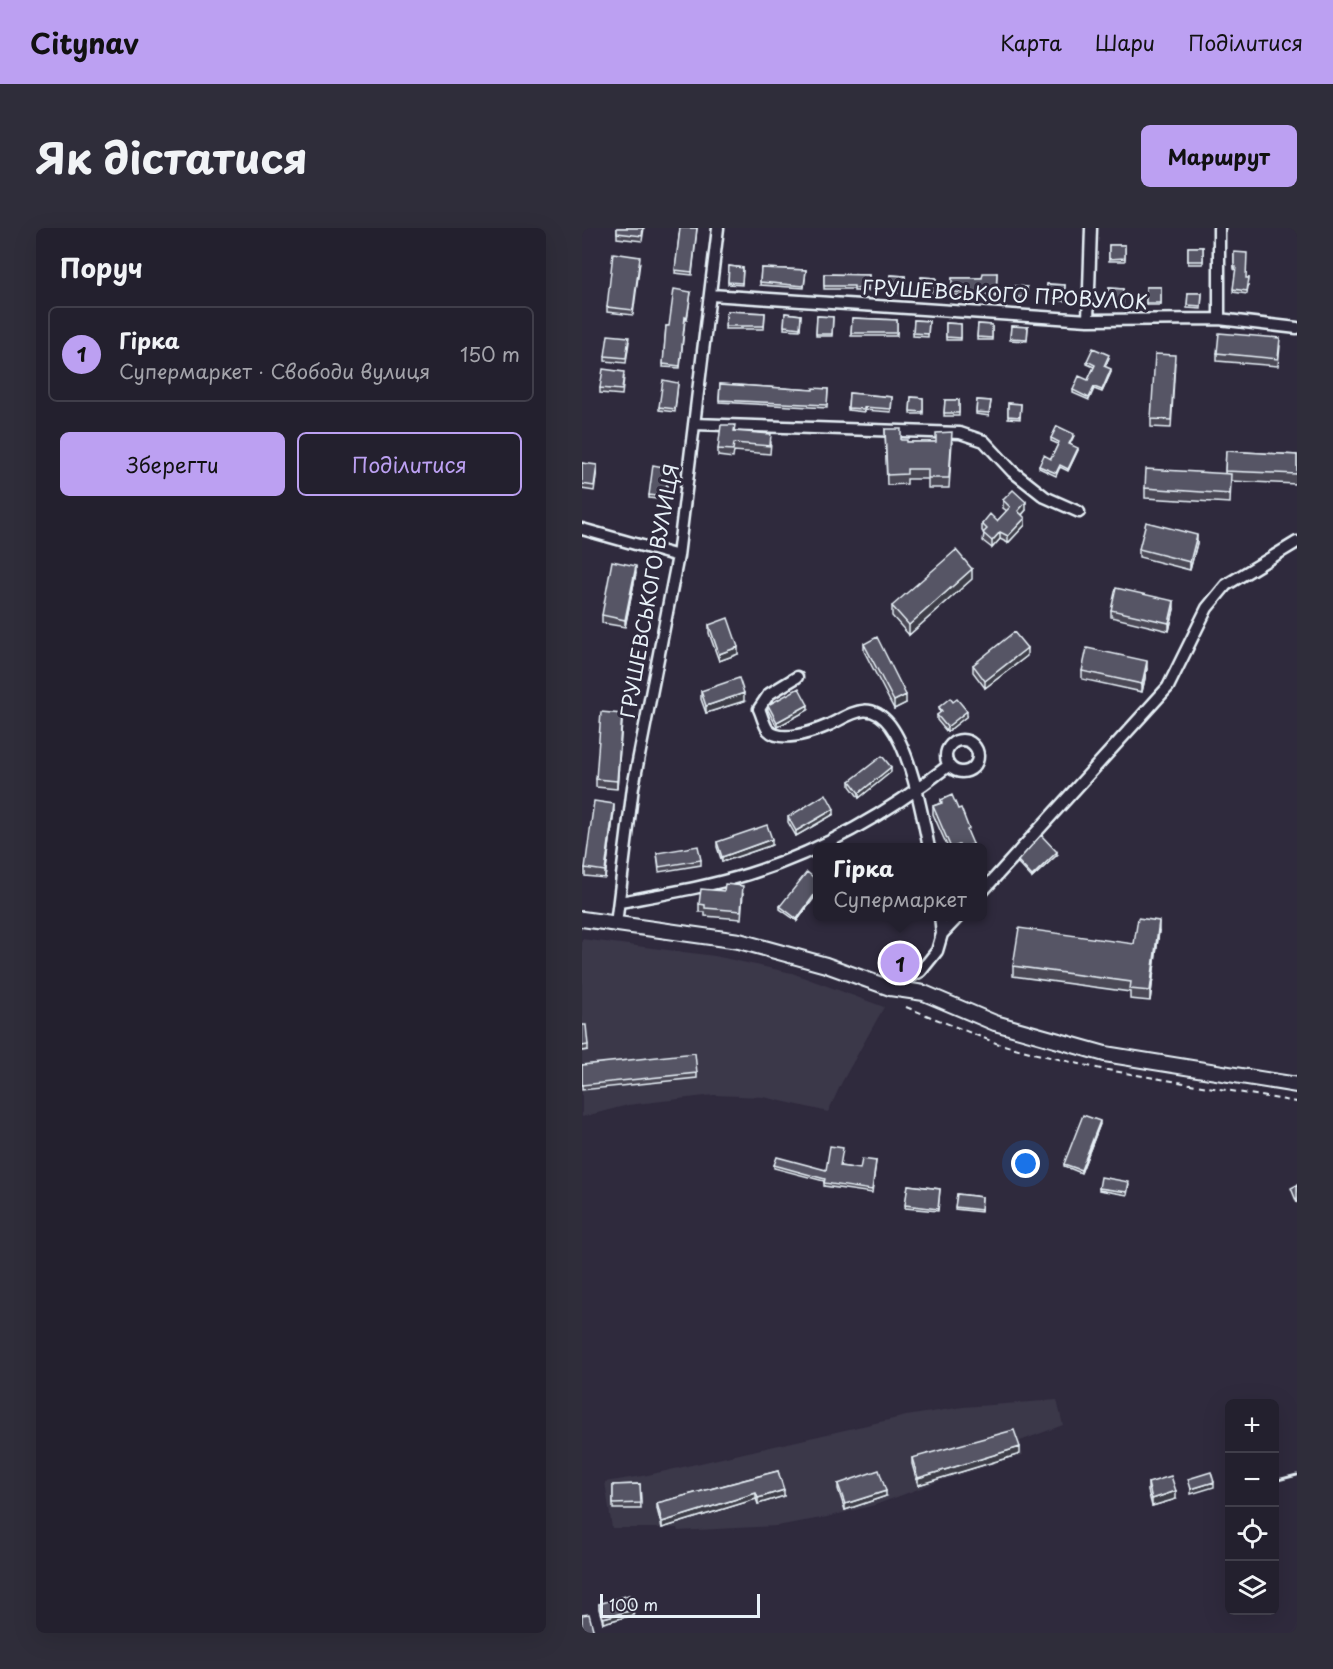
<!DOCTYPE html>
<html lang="uk">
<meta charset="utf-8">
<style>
body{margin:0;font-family:"Playpen Sans",sans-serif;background:#2f2d3a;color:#f1f3f6}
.controls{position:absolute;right:18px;bottom:18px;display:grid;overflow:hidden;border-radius:9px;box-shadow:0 6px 24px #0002}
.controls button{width:54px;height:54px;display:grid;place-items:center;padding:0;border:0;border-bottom:2px solid #403e4a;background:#23202e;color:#f1f3f6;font:30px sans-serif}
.scale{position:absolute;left:18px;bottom:15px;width:160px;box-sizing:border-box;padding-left:6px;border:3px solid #e8f1f8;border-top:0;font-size:16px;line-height:21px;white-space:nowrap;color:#e8f1f8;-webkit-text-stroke:4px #2f2a3d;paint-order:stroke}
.you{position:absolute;left:444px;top:936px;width:21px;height:21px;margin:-15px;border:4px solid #fff;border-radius:50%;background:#1a73e8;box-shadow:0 0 0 9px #1a73e833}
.badge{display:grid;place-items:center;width:39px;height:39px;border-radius:50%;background:#bca0f2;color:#111;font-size:20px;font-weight:700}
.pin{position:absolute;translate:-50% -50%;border:3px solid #fff;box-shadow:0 2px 6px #0006}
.popup{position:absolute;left:231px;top:615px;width:174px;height:78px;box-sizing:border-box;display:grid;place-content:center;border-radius:9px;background:#23202e;filter:drop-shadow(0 2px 4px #0005);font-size:20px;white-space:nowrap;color:#a3a3aa}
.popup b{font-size:22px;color:#f1f3f6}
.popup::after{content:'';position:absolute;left:50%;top:100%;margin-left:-12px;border:12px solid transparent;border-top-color:#23202e}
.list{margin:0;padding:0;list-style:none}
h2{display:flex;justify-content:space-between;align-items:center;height:78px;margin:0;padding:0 24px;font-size:26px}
h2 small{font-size:20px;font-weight:400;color:#a3a3aa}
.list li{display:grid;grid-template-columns:39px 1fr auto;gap:18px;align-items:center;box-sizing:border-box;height:96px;margin:0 12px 12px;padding:0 12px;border:2px solid #403e4a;border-radius:9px}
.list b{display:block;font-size:22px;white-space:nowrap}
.list p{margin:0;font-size:20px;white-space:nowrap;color:#a3a3aa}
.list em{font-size:20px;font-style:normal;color:#a3a3aa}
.actions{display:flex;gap:12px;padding:18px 24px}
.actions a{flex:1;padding:14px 0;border:2px solid #bca0f2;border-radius:9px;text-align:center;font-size:21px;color:#bca0f2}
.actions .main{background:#bca0f2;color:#111}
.icon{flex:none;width:33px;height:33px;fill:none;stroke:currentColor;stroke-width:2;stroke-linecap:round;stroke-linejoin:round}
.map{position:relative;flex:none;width:715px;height:1405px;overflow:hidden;border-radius:9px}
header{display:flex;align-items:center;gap:36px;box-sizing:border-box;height:84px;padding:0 30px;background:#bca0f2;color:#111}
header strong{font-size:28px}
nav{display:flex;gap:33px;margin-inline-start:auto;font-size:21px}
.intro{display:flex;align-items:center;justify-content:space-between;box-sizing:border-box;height:144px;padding:0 36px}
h1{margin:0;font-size:42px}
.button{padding:15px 27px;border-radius:9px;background:#bca0f2;color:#111;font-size:21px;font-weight:700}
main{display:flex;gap:36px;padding:0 36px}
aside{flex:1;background:#23202e;border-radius:9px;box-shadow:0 6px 24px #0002}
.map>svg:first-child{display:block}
</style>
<header>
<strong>Citynav</strong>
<nav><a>Карта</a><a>Шари</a><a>Поділитися</a></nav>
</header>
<div class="intro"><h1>Як дістатися</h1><a class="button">Маршрут</a></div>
<main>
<aside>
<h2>Поруч<small></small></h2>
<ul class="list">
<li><span class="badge">1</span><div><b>Гірка</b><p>Супермаркет · Свободи вулиця</p></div><em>150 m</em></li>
</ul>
<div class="actions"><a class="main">Зберегти</a><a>Поділитися</a></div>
</aside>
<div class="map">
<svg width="715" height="1405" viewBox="0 0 715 1405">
<rect width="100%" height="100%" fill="#2f2a3d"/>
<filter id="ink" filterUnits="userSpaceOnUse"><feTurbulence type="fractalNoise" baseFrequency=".0167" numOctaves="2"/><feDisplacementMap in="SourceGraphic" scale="12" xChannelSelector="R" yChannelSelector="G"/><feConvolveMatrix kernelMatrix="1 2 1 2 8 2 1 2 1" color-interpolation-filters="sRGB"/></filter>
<g filter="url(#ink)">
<path fill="#3b3749" d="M0,711L133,728L210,745L302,779L260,854L246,884L182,869L132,867L46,877L0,889Z
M475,1172L481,1197L438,1213L441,1227L358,1253L293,1277L245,1289L195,1298L96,1303L95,1300H30L23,1254L66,1247L324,1188L381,1179Z"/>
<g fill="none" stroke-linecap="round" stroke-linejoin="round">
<defs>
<path id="minor" d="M637,0V91
M129,67L506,92L637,91L715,100
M506,92L509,0
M112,196L378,205L402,213L430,243L463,269L497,284
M0,301L96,328
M215,449L187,466L177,481C180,487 182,497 186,502C199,516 233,503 247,497C270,486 287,471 308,497C329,525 340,585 347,620
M364 528a16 16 0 1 1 32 0a16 16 0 1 1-32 0Z
M400,664L586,459L625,380L644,357L715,314
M38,674C81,666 125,659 167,646C240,623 306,585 366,538
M358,688L360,706
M34,696L51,559L96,328L136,0
M308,760L339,743L355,723L360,706L377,688"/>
<path id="major" d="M0,691L157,713L244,737L308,760L342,765L413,795L523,826L715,857"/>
</defs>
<use href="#minor" stroke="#e8f1f8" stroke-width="15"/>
<use href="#major" stroke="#e8f1f8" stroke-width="18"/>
<path stroke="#e8f1f8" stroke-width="2" stroke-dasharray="6 4.5" stroke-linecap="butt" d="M324,779L414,815L455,826L519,841L715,874"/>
<use href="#minor" stroke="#2f2a3d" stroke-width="10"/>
<use href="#major" stroke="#2f2a3d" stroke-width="14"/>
<path stroke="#e8f1f8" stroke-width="3" d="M692,1253L715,1247"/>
</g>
<path fill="#4b4957" stroke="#e8f1f8" stroke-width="1.5" d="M35,0H62L60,13L35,10Z
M98,0H115L110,47L93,45Z
M527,17H543V33H527Z
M606,19H621V36H606Z
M652,24L664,50H667L665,66L651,64L654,42L652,41Z
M58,34L51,87L25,84V79Z
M147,38L161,40L160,57L146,56Z
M179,40L224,42L222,60L178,57Z
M415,45L414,69L370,67V50H400Z
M242,46L287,47L286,63H272V61H242Z
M308,47L323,48L322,65L307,64Z
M339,49L354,50L353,66L338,65Z
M465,56L483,57L482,73L464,72Z
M433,58L445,59V72H433Z
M564,59H579V77H564Z
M527,60L541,61V76L527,75Z
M109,64L105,92H103L98,140L81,139L84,98H87Z
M606,65H620L619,81L605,80Z
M145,83L183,85L182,101H143Z
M203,85L219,87L218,102L202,101Z
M235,88L251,89L250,108H234Z
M270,90L315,92V108H269Z
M332,92L347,93L346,109L331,108Z
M364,95L379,96V112H364Z
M396,96L410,97V112H395Z
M429,98L446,99L445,113L428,112Z
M47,114L44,135L23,133V128Z
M698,118L696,138L635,133V125Z
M527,130L523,139L529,144L520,164L512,161L507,172L491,165V162L506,152L512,139L505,136V133Z
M593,134L589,200L569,199V191Z
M42,149L40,167L18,165V160Z
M96,155L93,184L77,182V179Z
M138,156L231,162L246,161L245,180L137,174Z
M267,165L310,169L309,184L282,182V184L266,182Z
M329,169L341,170V186H328Z
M363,172H377V188H362Z
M395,172L409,173L407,188L394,186Z
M426,175L439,176L438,191L426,190Z
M303,201L319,212L325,214H370L367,260H346V251H325V256L305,257Z
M153,203L189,214L188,226L152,223L151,230L136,228V221Z
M492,208L488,216L496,222L486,243L478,239L474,248L457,240V238L469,231L476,216L469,213V210Z
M644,223L715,227V256L649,253L648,275L563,270V260L643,246Z
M0,235L15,242L12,263L0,261Z
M87,242L83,272L67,270V267Z
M421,272L444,282L440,287L443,297L426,315L418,311L410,320L401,313L402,305L400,303V296L415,293L425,283L421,280Z
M615,315L608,342L557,329V321Z
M54,345L43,399L20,395V387Z
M390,351L327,407L310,388V378Z
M592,381L587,403L529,389V382Z
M127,397L156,426L137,433L127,405Z
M282,416L324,475L312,481L282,423Z
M445,428L403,460L391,444V437Z
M565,441L560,464L500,451V443Z
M119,463L162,473L124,485L119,471Z
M186,477L226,482L195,499L186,482Z
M357,479L385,488L365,504L355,492V487L358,485Z
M40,493L35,561L14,559V551Z
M309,544L277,570L268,558V553Z
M359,572L387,608L391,620H366L351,586V578L359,575Z
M32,583L23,650L3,648V640Z
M252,586L214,608L206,594V589Z
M135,614L190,617L140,634L135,619Z
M75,625L119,632V637L77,644Z
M475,627L450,650L436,635V633Z
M236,653V672L232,670L215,693L198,681V678Z
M161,666L159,691L123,688V684H117V676Z
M577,703L568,773L548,771V764L431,748V738L552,716Z
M308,727L329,738L313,744L308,732Z
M0,797L6,817V822L0,823Z
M0,837L115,845V850L0,862Z
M518,896L499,945L482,938V936Z
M294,933L290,965L242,958V953L192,940V937L244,942L258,938L278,941Z
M326,957L358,961L356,983L323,980Z
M547,957L545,967L517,962V960Z
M375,966L400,969L399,984L373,981Z
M438,1226L336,1257L330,1236V1230Z
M196,1243L202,1268L176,1276L174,1271L80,1300L75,1281V1275Z
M566,1255L594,1271L570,1278L566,1263Z
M58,1256L59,1281H31V1257Z
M256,1256L304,1268L263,1282L256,1261Z
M17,1376L51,1387L21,1395L17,1381Z"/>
<path fill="#3d3c47" stroke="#e8f1f8" stroke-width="1.5" d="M529,141V144L520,164V162Z
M496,220V222L486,243V241Z
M444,274V282L436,291V283Z
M443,290V297L426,315V308Z
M418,304V311L410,320V313Z
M615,307V315L608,342V334Z
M54,338V345L43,399V392Z
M390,341V351L327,407V397Z
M592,373V381L587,403V395Z
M156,419V426L137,433V426Z
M445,420V428L403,460V453Z
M565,433V441L560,464V456Z
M162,465V473L124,485V478Z
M324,467V475L312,481V473Z
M226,477V482L195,499V494Z
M385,483V488L365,504V499Z
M40,486V493L35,561V553Z
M309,539V544L277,570V565Z
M32,576V583L23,650V643Z
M252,581V586L214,608V603Z
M190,611V617L140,634V629Z
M391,616V620H382Z
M475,624V627L450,650V648Z
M232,667V670L215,693V691Z
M577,693V703L568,773V763Z
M329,733V738L313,744V739Z
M518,893V896L499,945V942Z
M438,1219V1226L336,1257V1250Z
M632,1254V1259L609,1266V1261Z
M202,1262V1268L176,1276V1270Z
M304,1263V1268L263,1282V1276Z
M594,1263V1271L570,1278V1271Z
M174,1265V1271L80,1300V1294Z
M51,1382V1387L21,1395V1390Z"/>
<path fill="#575565" stroke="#e8f1f8" stroke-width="1.5" d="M35,0H61L60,8L35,5Z
M98,0H115L110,44L93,42Z
M527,17H543V30L527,31Z
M606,19H621V33H606Z
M652,24L665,25L664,50H667L665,63L651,61L654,39H652Z
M31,25L58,29L51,82L25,79Z
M147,38L161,40L160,55L146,54Z
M179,40L224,42L222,58L178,54Z
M401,45H415L414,67L370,64V50H400Z
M242,46L287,47L286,61L272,60V58H242Z
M308,47L323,48L322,63L307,62Z
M339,49L354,50L353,63H338Z
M465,56L483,57L482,70L464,69Z
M433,58L445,59V69H433Z
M564,59H579V75H564Z
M527,60L541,61V73L527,72Z
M92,61L109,64L105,90L103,89L98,138L81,136L84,98H87Z
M606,65H620L619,78L605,77Z
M145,83L183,85L182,98H143Z
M203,85L219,87L218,100L202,98Z
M235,88L251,89L250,106H234Z
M270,90L315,92V105H269Z
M332,92L347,93L346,106L331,105Z
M364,95L379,96V110L364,109Z
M396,96L410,97V110L395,109Z
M429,98L446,99L445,111L428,110Z
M637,105L698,110L696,131L635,125Z
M26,107L47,109L44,130L23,128Z
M511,120L527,127L522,138L529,141L520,162L512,159L507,170L491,162L497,148L506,152L513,137L505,133Z
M573,126L593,127L589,192L569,191Z
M21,141L42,144L40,162L18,160Z
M81,152L96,155L93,181L77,179Z
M138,156L231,162V160L246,161L245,177L137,172Z
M267,165L310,169L309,181L282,179V181L266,180Z
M329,169L341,170V184L328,183Z
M363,172H377V185H362Z
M395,172L409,173L407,185L394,184Z
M426,175L439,176L438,189L426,188Z
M139,197H153L152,203L189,206L188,218L152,215L151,222L136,221Z
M475,198L492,206L487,216L496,220L486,241L478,237L474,245L457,238L462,227L469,231L477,214L469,210Z
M303,201H319V212H325V214H354V205L370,204L367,250H346V241H325V246L305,247Z
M644,223L715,227V246L643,243Z
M0,235L15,237L12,258L0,256Z
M71,237L87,240L83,269L67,267Z
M564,241L649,246L648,266L563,260Z
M431,262L444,274L436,283L443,290L426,308L418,304L410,313L401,305L405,301L400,296L408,286L415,293L428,279L421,272Z
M564,294L615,307L608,334L557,321Z
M374,322L390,341L327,397L310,378Z
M30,333L54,338L43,392L20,387Z
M534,360L592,373L587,395L529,382Z
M146,390L156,419L137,426L127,397Z
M432,404L445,420L403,453L391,437Z
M295,409L324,467L312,473L282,416Z
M505,420L565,433L560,456L500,443Z
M157,450L162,465L124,478L119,463Z
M217,460L226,477L195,494L186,477Z
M368,470L371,474L375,471L385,483L365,499L355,487L360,483L357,479Z
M19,484L40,486L35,553L14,551Z
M300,528L309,539L277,565L268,553Z
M244,566L252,581L214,603L206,589Z
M370,567L376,581L379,580L387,601L385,602L391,616L382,620H378L377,617L369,620L351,578L360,575L359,572Z
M12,573L32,576L23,643L3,640Z
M185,597L190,611L140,629L135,614Z
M459,607L475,624L450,648L436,633Z
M116,618L119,632L77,639L75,625Z
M225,644L236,653V670L232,667L215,691L198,678Z
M143,656L161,658L159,683L123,680V677L117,676L119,661L142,663Z
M556,690L577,693L568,763L548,761L549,754L431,738L437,700L552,716Z
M325,721L329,733L313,739L308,727Z
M0,797H4L6,817L0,818Z
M113,825L115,845L0,857V837Z
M501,887L518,893L499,942L482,936Z
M248,918L261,920L258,938L278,941L280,931L294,933L290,962L242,955L243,951L192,937L195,929L244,942Z
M519,949L547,954L545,964L517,960Z
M326,957L358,961L356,981L323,977Z
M715,957V975L709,960Z
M375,966L400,969L399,982L373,979Z
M432,1202L438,1219L336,1250L330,1230Z
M297,1242L304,1263L263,1276L256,1256Z
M196,1243L202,1262L176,1270L174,1265L80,1294L75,1275Z
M629,1244L632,1254L609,1261L606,1251Z
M589,1248L594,1263L570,1271L566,1255Z
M58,1256L59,1275L31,1276V1257Z
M47,1367L51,1382L21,1390L17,1376Z
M7,1386L12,1405H0V1387Z"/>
</g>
<g text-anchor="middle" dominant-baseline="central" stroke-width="6" stroke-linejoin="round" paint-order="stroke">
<g font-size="20" fill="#e8f1f8" stroke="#2f2a3d">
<text transform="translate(423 66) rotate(3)">ГРУШЕВСЬКОГО ПРОВУЛОК</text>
<text transform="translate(67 363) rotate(-80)">ГРУШЕВСЬКОГО ВУЛИЦЯ</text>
</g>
</g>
</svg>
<div class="controls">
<button>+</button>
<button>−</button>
<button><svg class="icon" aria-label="locate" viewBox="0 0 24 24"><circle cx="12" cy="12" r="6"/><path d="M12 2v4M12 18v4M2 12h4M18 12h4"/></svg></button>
<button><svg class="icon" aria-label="layers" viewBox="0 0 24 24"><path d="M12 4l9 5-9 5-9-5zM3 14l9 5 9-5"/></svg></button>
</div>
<div class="scale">100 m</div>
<div class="you"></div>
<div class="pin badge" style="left:318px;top:735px">1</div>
<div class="popup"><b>Гірка</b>Супермаркет</div>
</div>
</main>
